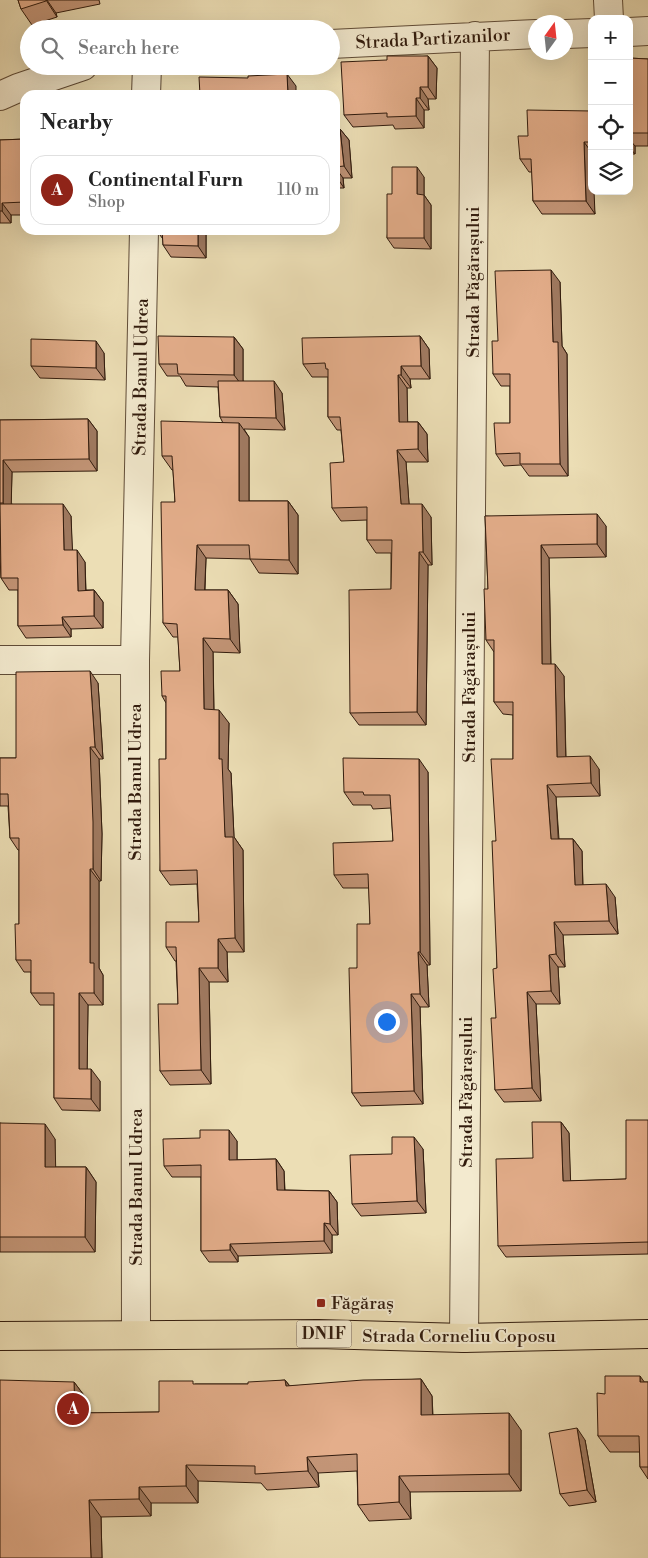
<!DOCTYPE html>
<meta charset="utf-8">
<style>
body{margin:0;font-family:"Libre Bodoni",serif;background:#f2f2f2;color:#222}
.controls{position:absolute;right:15px;top:15px;display:grid;overflow:hidden;border-radius:10px;box-shadow:0 5px 20px #0002}
.controls button{width:45px;height:45px;display:grid;place-items:center;padding:0;border:0;border-bottom:1px solid #e0e0e0;background:#fff;color:#222;font:25px sans-serif}
.compass{position:absolute;left:528px;top:15px;width:45px;height:45px;border-radius:50%;background:#fff;box-shadow:0 5px 20px #0002;rotate:15deg}
.you{position:absolute;left:386px;top:1021px;width:18px;height:18px;margin:-12px;border:4px solid #fff;border-radius:50%;background:#1a73e8;box-shadow:0 0 0 8px #1a73e833}
.badge{display:grid;place-items:center;width:32px;height:32px;border-radius:50%;background:#8f2418;color:#fff;font-size:16px;font-weight:700}
.pin{position:absolute;translate:-50% -50%;border:2px solid #fff;box-shadow:0 1px 5px #0006}
.list{margin:0;padding:0;list-style:none}
h2{display:flex;justify-content:space-between;align-items:center;height:65px;margin:0;padding:0 20px;font-size:21px}
h2 small{font-size:16px;font-weight:400;color:#767676}
.list li{display:grid;grid-template-columns:32px 1fr auto;gap:15px;align-items:center;box-sizing:border-box;height:70px;margin:0 10px 10px;padding:0 10px;border:1px solid #e0e0e0;border-radius:15px}
.list b{display:block;font-size:19px;white-space:nowrap}
.list p{margin:0;font-size:16px;white-space:nowrap;color:#767676}
.list em{font-size:16px;font-style:normal;color:#767676}
.icon{flex:none;width:28px;height:28px;fill:none;stroke:currentColor;stroke-width:2;stroke-linecap:round;stroke-linejoin:round}
.map{position:relative;flex:none;width:648px;height:1558px;overflow:hidden}
.search{position:absolute;background:#fff;box-shadow:0 5px 20px #0002;left:20px;top:20px;width:320px;height:55px;display:flex;align-items:center;gap:12px;box-sizing:border-box;padding:0 18px;border-radius:28px;color:#767676;font-size:19px}
.panel{position:absolute;background:#fff;box-shadow:0 5px 20px #0002;left:20px;top:90px;width:320px;height:145px;border-radius:15px}
.map>svg:first-child{display:block}
</style>
<div class="map">
<svg width="648" height="1558" viewBox="0 0 648 1558">
<rect width="100%" height="100%" fill="#ecdeb5"/>
<filter id="stains"><feTurbulence type="fractalNoise" baseFrequency=".004" numOctaves="4"/><feColorMatrix values="0 0 0 0 .2 0 0 0 0 .09 0 0 0 0 .02 0 0 0 .5 -.17"/></filter>
<radialGradient id="worn" r=".72"><stop offset=".6" stop-color="#630" stop-opacity="0"/><stop offset="1" stop-color="#630" stop-opacity=".3"/></radialGradient>
<g fill="none" stroke-linecap="round" stroke-linejoin="round">
<defs>
<path id="minor" d="M608,0L609,19
M629,32L648,31
M566,34L592,33
M331,44L536,34
M146,95L147,66
M0,96L18,88L83,66
M0,660H135
M136,1334L135,660L144,230
M464,1338L475,36"/>
<path id="major" d="M0,1336L318,1334L464,1338L648,1334"/>
</defs>
<use href="#minor" stroke="#604c37" stroke-width="30"/>
<use href="#major" stroke="#311b0d" stroke-width="30"/>
<use href="#minor" stroke="#f3eacf" stroke-width="28"/>
<use href="#major" stroke="#ecdeb5" stroke-width="28"/>
</g>
<path fill="#c49678" stroke="#311b0d" d="M18,0H99L100,4L56,13L57,17L32,25L21,9Z
M428,56L437,68L436,99H428L429,110H424V128L395,129L393,125L353,127L344,115L387,60Z
M629,58L648,59V146H635V154H629Z
M592,111V191L595,214H542L533,201L532,172H529L520,159L528,136Z
M335,129H340L349,140L352,178H343L344,188H335Z
M25,139V215H11V223H0V140Z
M424,177V195L431,205V249L394,248L387,238L392,194Z
M156,230H206V258L171,257L163,245V239Z
M560,282L562,346L567,354L568,476H529L521,465L504,466L496,454L510,423V386H501L493,374L498,341Z
M420,336L429,349L430,379H410L411,388H407V422H418L427,434L428,462H406L409,504L431,517L432,565H428L426,725H359L350,713L391,589V553H376L367,540V520L341,521L332,508L344,462L341,430H337L328,417V377H312L303,364Z
M234,337L243,349V381L282,393L285,430L244,429L249,437V501H288L298,515V574L259,573L250,559L206,558L205,590H228L238,604L240,653L213,652L214,710L229,723L228,769L231,773L234,837L243,850L244,952H227L228,982H209L211,1084L170,1085L160,1071L178,1004L176,961H175L166,947L199,922L197,884L170,885L160,871L166,759V703L162,696L180,671L178,637H173L163,623L175,502L173,470H172L162,456L223,423L220,417L218,387L186,386L180,376H167L159,364Z
M104,353L105,380L40,378L31,366Z
M88,419L97,431V471L12,472L11,504L71,516L72,550L85,562L86,590H94L103,602V628L71,629V637L26,638L18,626V590H9L1,578L0,556V420Z
M485,516L606,526V557L549,558L551,664L564,676L566,757L599,769L600,796L556,797L559,839H573L582,851L583,885L615,897L618,934L563,935L565,967H558L560,1004H536L541,1101L504,1102L495,1090L497,968L496,841L513,759V715L503,714L494,702V652L486,640L488,589Z
M98,683L103,759H99L102,834L101,881H99V968L103,975V1005H88L87,1069L100,1081V1111L62,1110L54,1098V1005H40L31,993V972H24L16,960L19,924V850H18L10,838L8,806H0V758H16Z
M428,772L430,965H427L429,1007H420L423,1104L361,1106L352,1093L357,968L370,924L369,888H343L334,875L393,841L391,808L373,809L371,805H353L344,792Z
M648,1120V1254L506,1257L498,1246L533,1158L561,1122L569,1133L570,1181L626,1179Z
M0,1123L55,1139V1167H86L96,1182L95,1252H0Z
M237,1141V1160L276,1159L284,1171L285,1190L329,1191L337,1202L338,1235H332V1253L238,1256V1262H209L201,1251V1177H172L164,1166Z
M423,1149L426,1213L361,1216L352,1204L392,1154Z
M421,1379L432,1396L433,1415L521,1430V1491L410,1492L411,1519L369,1521L358,1505L357,1471L318,1473L319,1487L267,1490L261,1483L198,1481V1503H151V1516L101,1517L102,1558H0L74,1382L86,1398V1413L159,1412L195,1384H248L285,1380L290,1386Z
M645,1382H648V1479L640,1467V1452H610L598,1436L605,1394Z
M585,1440L596,1502L569,1506L560,1494Z"/>
<path fill="#a07a61" stroke="#311b0d" d="M46,0H47L56,13L57,17Z
M428,56L437,68L436,99L428,87Z
M287,74L296,86V95H288Z
M420,87L428,99L429,110L420,98Z
M416,98L424,110V128L416,116Z
M340,129L349,140L352,178L344,166Z
M629,139L635,146V154L629,147Z
M584,142L592,153V191H594L595,214L586,201Z
M335,167L343,178L344,188L336,176Z
M417,167L424,177V195L431,205V249L424,238L417,194Z
M2,203L11,215V223L2,211Z
M198,230H206V258L198,246Z
M551,270L560,282L562,346L567,354L568,476L560,464L553,342Z
M420,336L429,349L430,379L421,366Z
M234,337L243,349V387L234,375Z
M96,341L104,353L105,380L96,368Z
M401,366L410,379L411,388L401,375Z
M398,375L407,388L408,435L399,422Z
M274,381L282,393L285,430L276,418Z
M88,419L97,431V471L89,459Z
M418,422L427,434L428,462L418,449Z
M239,423L249,437V515L239,501Z
M397,450L406,462L410,517L401,504Z
M3,460L12,472L11,515L3,503Z
M288,501L298,515V574L289,560Z
M63,504L71,516L73,562L64,550Z
M422,504L431,517L432,565L423,552Z
M597,514L606,526V557L597,544Z
M197,545L206,558L204,604L195,590Z
M541,545L549,558L551,676L542,664Z
M77,550L85,562L86,603L78,591Z
M419,552L428,565L426,725L417,712Z
M94,590L103,602V628L94,616Z
M228,590L238,604L240,653L230,639Z
M62,617L71,629V637L63,625Z
M203,638L213,652L214,723L204,709Z
M555,664L564,676L566,770L557,757Z
M90,671L98,683L103,759L95,747Z
M219,710L229,723L228,769L231,773L234,837L243,850L244,952L235,938L225,837L219,759Z
M90,747L99,759L102,834L101,881L93,869Z
M590,756L599,769L600,796L591,783Z
M419,759L428,772L430,965L420,952Z
M547,785L556,797L559,852L551,839Z
M573,839L582,851L583,898L575,885Z
M90,869L99,881V968L103,975V1005L94,993L90,963Z
M606,884L615,897L618,934L609,921Z
M554,922L563,935L565,967L556,954Z
M218,939L227,952L228,982L218,968Z
M418,952L427,965L429,1007L420,994Z
M549,955L558,967L560,1004L551,991Z
M199,968L209,982L211,1084L201,1070Z
M527,992L536,1004L541,1101L532,1088Z
M79,993L88,1005L87,1081L79,1069Z
M411,994L420,1007L423,1104L414,1091Z
M91,1069L100,1081V1111L91,1099Z
M561,1122L569,1133L571,1193L563,1181Z
M45,1124L55,1139L56,1181L45,1167Z
M229,1130L237,1141V1171L229,1160Z
M414,1137L423,1149L426,1213L417,1201Z
M276,1159L284,1171L285,1202L277,1190Z
M86,1167L96,1182L95,1252L85,1237Z
M329,1191L337,1202L338,1235L330,1224Z
M324,1223L332,1235V1253L324,1241Z
M230,1244L238,1256V1262L230,1250Z
M640,1376L648,1387L640,1382Z
M421,1379L432,1396L433,1432L421,1415Z
M285,1380L297,1396L286,1386Z
M74,1382L86,1398L87,1430L75,1413Z
M509,1413L521,1430V1491L509,1474Z
M577,1428L585,1440L596,1502L587,1490Z
M307,1457L318,1473L319,1487L308,1471Z
M186,1465L198,1481V1503L186,1486Z
M399,1476L410,1492L411,1519L399,1502Z
M139,1487L151,1503V1516L139,1499Z
M89,1500L101,1517L102,1558H91Z"/>
<path fill="#e4ae8b" stroke="#311b0d" d="M18,0H46V1L21,9Z
M387,56H428V87H420V98H416V116L387,117V113L344,115L341,62L387,60Z
M629,58L648,59V133H629Z
M287,74L288,95H200L199,77L248,78V76Z
M527,110L592,111V142H584L586,201H533L531,159H520L518,136H528Z
M335,129H340L344,166L335,167Z
M25,139V202L2,203V211H0V140Z
M392,167H417V194L424,195V238H387V194H392Z
M162,230H198V246L163,245Z
M551,270L553,342H558L560,464H520V453L496,454L494,423H510V374H493L492,341H498L495,271Z
M158,336L234,337V375L178,374L177,364H159Z
M420,336L421,366H401V375H398L399,422H418V449L397,450L401,504H422L423,552H419L417,712L350,713L349,590L391,589L392,540H367V507L332,508L330,463L344,462L340,417H328V369H326L325,363L303,364L302,338Z
M31,339L96,341V368L31,366Z
M218,381H274L276,418L220,417Z
M88,419L89,459L3,460V503H0V420Z
M161,421L239,423V501H288L289,560L250,559L249,545H197L195,590H228L230,639L203,638L204,709L219,710V759H222L225,837H233L235,938L218,939V968H199L201,1070L160,1071L158,1004H178L176,947H166V922H199L197,870L160,871L159,759H166V696H162L161,671H180L177,624L163,623L161,502H175L172,456H162Z
M0,504H63L64,550H77L78,591L94,590V616L62,617L63,625L18,626V578H1Z
M597,514V544L541,545L542,664H555L557,757L590,756L591,783L547,785L551,839H573L575,885L606,884L609,921L554,922L556,954L549,955L551,991L527,992L532,1088L495,1090L491,1018H496L493,969L497,968L492,841H496L491,759H513V702H494V640H486L484,589H488L485,516Z
M90,671L95,747H90L93,822V869H90V963H94V993H79V1069H91V1099L54,1098V993H31V960H16L15,924H19V838H10L8,794H0V758H16V672Z
M343,758L419,759L420,952H418L420,994H411L414,1091L352,1093L349,968H357V924H370L368,874L334,875L333,843L393,841L390,795H364L363,792H344Z
M626,1120H648V1242L498,1246L496,1159L533,1158L532,1122H561L563,1181L626,1179Z
M0,1123L45,1124V1167H86L85,1237H0Z
M200,1130H229V1160L276,1159L277,1190L329,1191L330,1224L324,1223V1241L230,1244V1250L201,1251V1165L164,1166L163,1139L200,1138Z
M392,1137H414L417,1201L352,1204L350,1155L392,1154Z
M605,1376H640V1382H648V1467H640L639,1436H598L597,1393L605,1394Z
M421,1379V1415L509,1413V1474L399,1476V1502L358,1505L357,1454L307,1457L308,1471L255,1474V1466L186,1465V1486L139,1487V1499L89,1500L91,1558H0V1380L74,1382L75,1413L159,1412V1381H193V1384H248V1382L285,1380L286,1386L363,1380Z
M577,1428L587,1490L560,1494L549,1433Z"/>
<rect fill="#8f2418" stroke="#f3eacf" stroke-width="2" x="316" y="1298" width="10" height="10" rx="2.5"/>
<g text-anchor="middle" dominant-baseline="central" stroke-width="4" stroke-linejoin="round" paint-order="stroke">
<rect fill="#f3eacf" stroke="#6b5947" stroke-width="1" x="296.5" y="1320.5" width="55" height="27" rx="4"/>
<g font-size="16" font-weight="bold" fill="#311b0d">
<text x="324" y="1334">DN1F</text>
</g>
<g font-size="18" fill="#311b0d" stroke="#f3eacf">
<text transform="translate(433 39) rotate(-3)">Strada Partizanilor</text>
<text transform="translate(473 282) rotate(-90)">Strada Făgărașului</text>
<text transform="translate(141 377) rotate(-89)">Strada Banul Udrea</text>
<text transform="translate(469 687) rotate(-90)">Strada Făgărașului</text>
<text transform="translate(135 782) rotate(-90)">Strada Banul Udrea</text>
<text transform="translate(466 1092) rotate(-90)">Strada Făgărașului</text>
<text transform="translate(136 1187) rotate(-90)">Strada Banul Udrea</text>
<text x="459" y="1336">Strada Corneliu Coposu</text>
</g>
<g font-size="18" fill="#311b0d" stroke="#f3eacf" text-anchor="start">
<text x="331" y="1303">Făgăraș</text>
</g>
</g>
<rect width="100%" height="100%" filter="url(#stains)"/>
<rect width="100%" height="100%" fill="url(#worn)"/>
</svg>
<div class="controls">
<button>+</button>
<button>−</button>
<button><svg class="icon" aria-label="locate" viewBox="0 0 24 24"><circle cx="12" cy="12" r="6"/><path d="M12 2v4M12 18v4M2 12h4M18 12h4"/></svg></button>
<button><svg class="icon" aria-label="layers" viewBox="0 0 24 24"><path d="M12 4l9 5-9 5-9-5zM3 14l9 5 9-5"/></svg></button>
</div>
<svg class="compass" viewBox="-18 -18 36 36"><path d="M0-13l5 13h-10z" fill="#e53935"/><path d="M0 13l5-13h-10z" fill="#767676"/></svg>
<div class="you"></div>
<div class="pin badge" style="left:73px;top:1409px">A</div>
<div class="search"><svg class="icon" aria-label="search" viewBox="0 0 24 24"><circle cx="10" cy="10" r="6"/><path d="M15 15l6 6"/></svg>Search here</div>
<section class="panel">
<h2>Nearby<small></small></h2>
<ul class="list">
<li><span class="badge">A</span><div><b>Continental Furn</b><p>Shop</p></div><em>110 m</em></li>
</ul>
</section>
</div>
